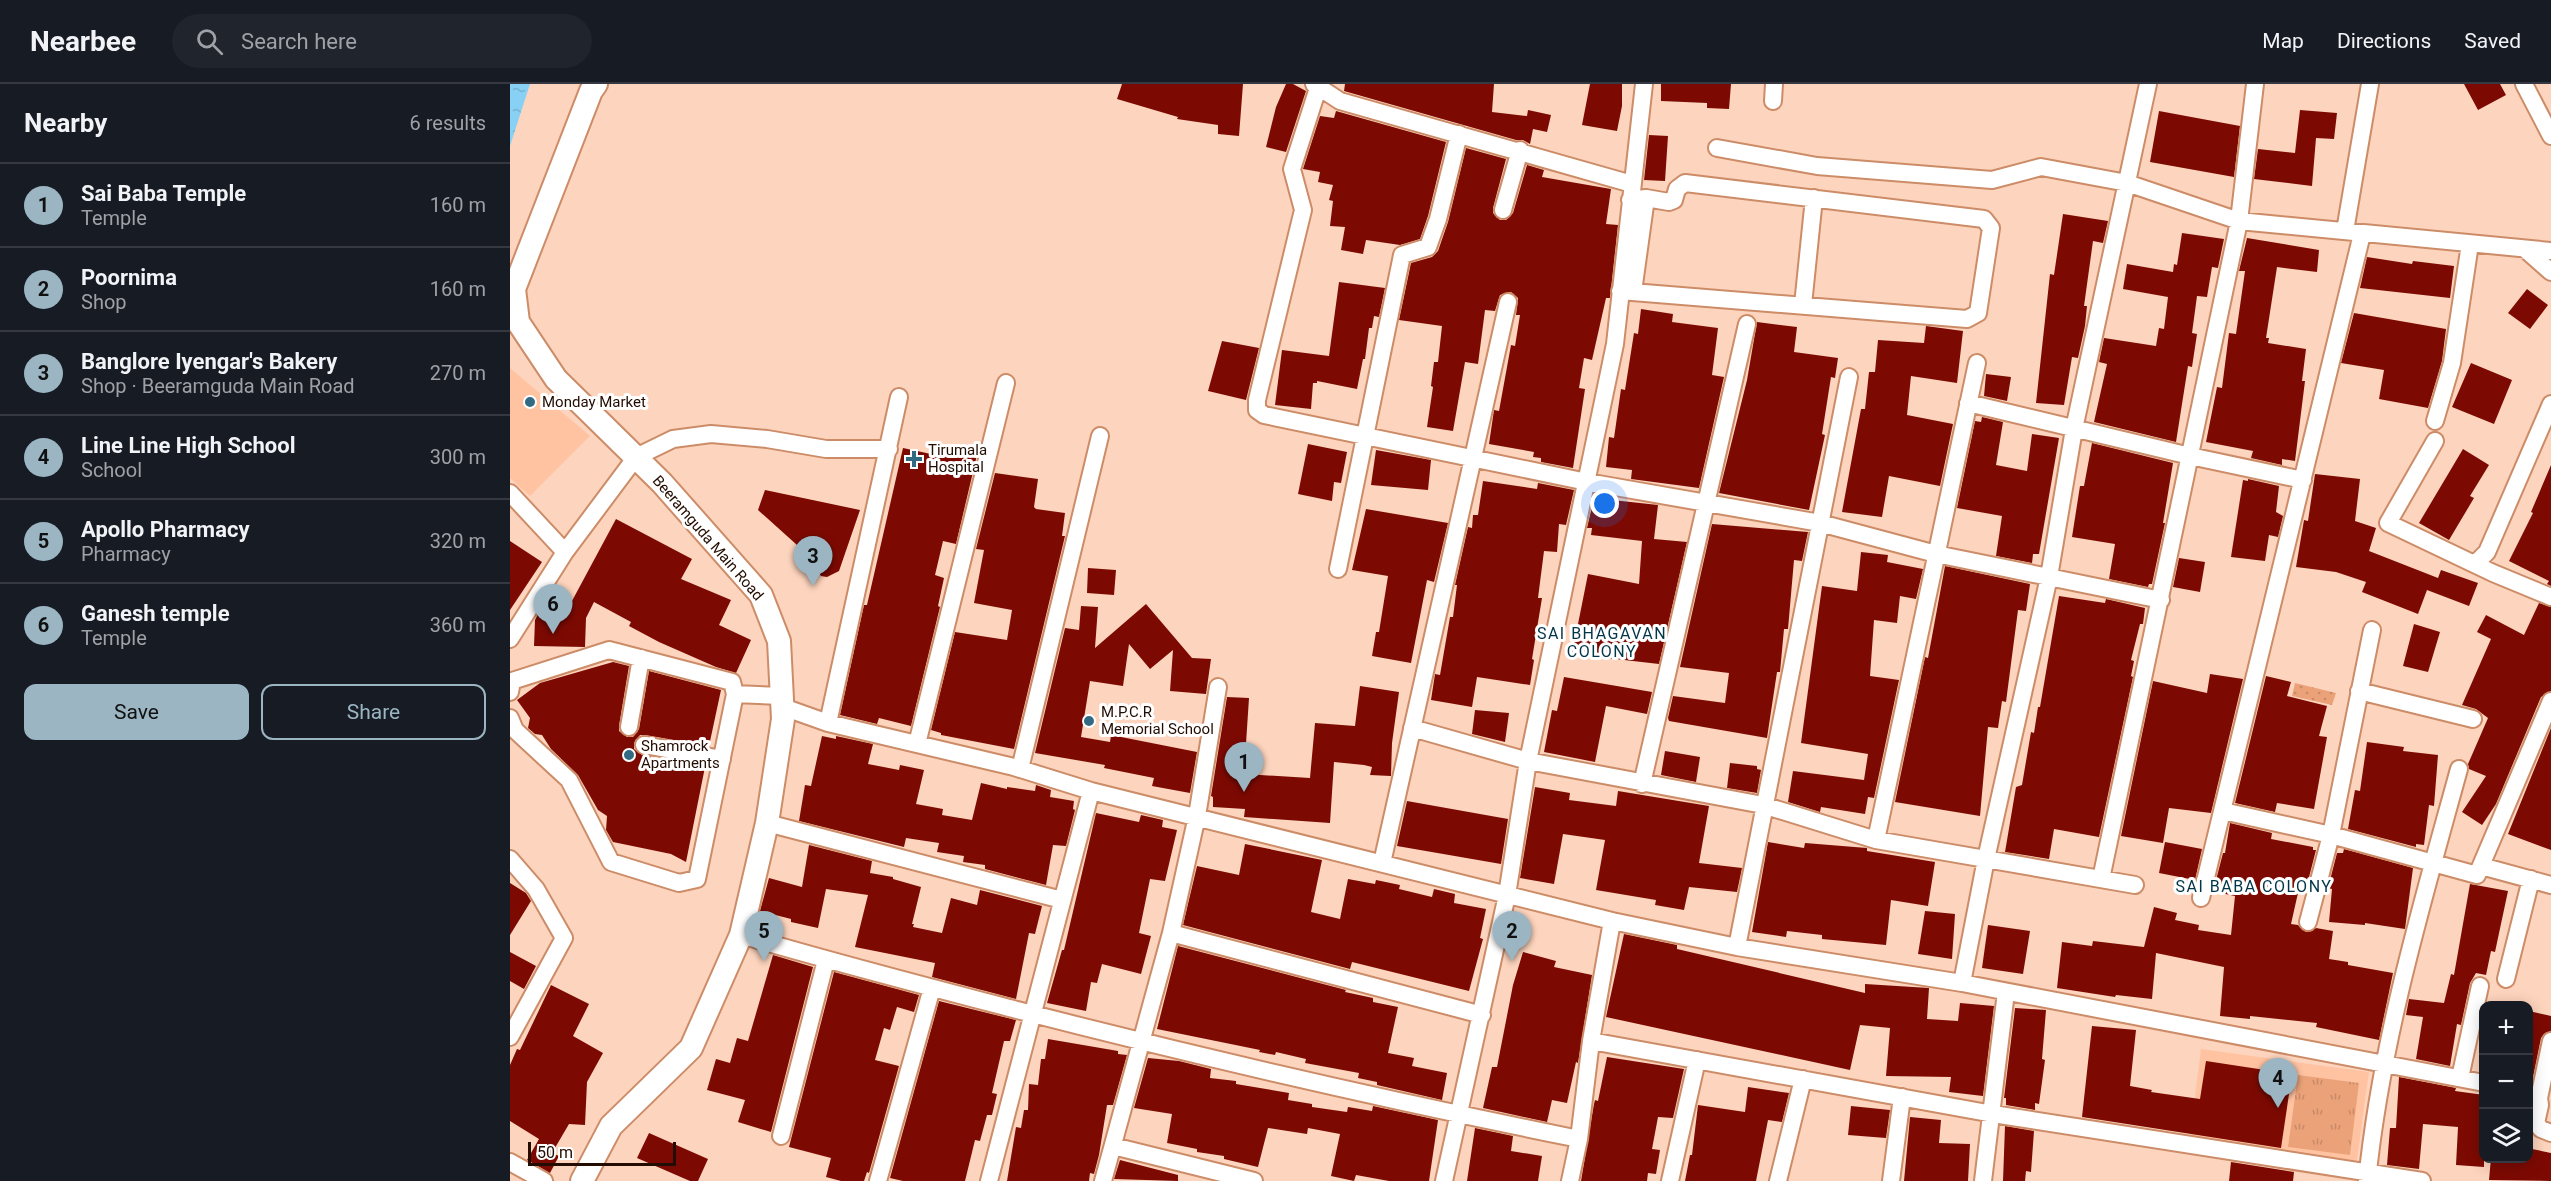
<!DOCTYPE html>
<meta charset="utf-8">
<style>
body{margin:0;font-family:Roboto,sans-serif;background:#20242c;color:#f1f3f6}
.controls{position:absolute;right:18px;bottom:18px;display:grid;overflow:hidden;border-radius:12px;box-shadow:0 3px 15px #0003}
.controls button{width:54px;height:54px;display:grid;place-items:center;padding:0;border:0;border-bottom:2px solid #363941;background:#171b24;color:#f1f3f6;font:30px sans-serif}
.scale{position:absolute;left:18px;bottom:15px;width:148px;box-sizing:border-box;padding-left:6px;border:3px solid #230c01;border-top:0;font-size:16px;line-height:21px;white-space:nowrap;color:#230c01;-webkit-text-stroke:4px #fff;paint-order:stroke}
.you{position:absolute;left:1095px;top:420px;width:21px;height:21px;margin:-15px;border:4px solid #fff;border-radius:50%;background:#1a73e8;box-shadow:0 0 0 9px #1a73e833}
.badge{display:grid;place-items:center;width:39px;height:39px;border-radius:50%;background:#9bb5c3;color:#111;font-size:20px;font-weight:700}
.pin{position:absolute;translate:-50% -50px;filter:drop-shadow(0 2px 3px #0008)}
.pin::after{content:'';position:absolute;top:32px;width:21px;height:18px;background:inherit;clip-path:polygon(0 0,100% 0,50% 100%)}
.list{margin:0;padding:0;list-style:none}
h2{display:flex;justify-content:space-between;align-items:center;height:78px;margin:0;padding:0 24px;font-size:26px}
h2 small{font-size:20px;font-weight:400;color:#9ea1a6}
.list li{display:grid;grid-template-columns:39px 1fr auto;gap:18px;align-items:center;box-sizing:border-box;height:84px;padding:0 24px;border-top:2px solid #363941}
.list b{display:block;font-size:22px;white-space:nowrap}
.list p{margin:0;font-size:20px;white-space:nowrap;color:#9ea1a6}
.list em{font-size:20px;font-style:normal;color:#9ea1a6}
.actions{display:flex;gap:12px;padding:18px 24px}
.actions a{flex:1;padding:14px 0;border:2px solid #9bb5c3;border-radius:12px;text-align:center;font-size:21px;color:#9bb5c3}
.actions .main{background:#9bb5c3;color:#111}
.icon{flex:none;width:33px;height:33px;fill:none;stroke:currentColor;stroke-width:2;stroke-linecap:round;stroke-linejoin:round}
.map{position:relative;flex:none;width:2041px;height:1097px;overflow:hidden}
header{display:flex;align-items:center;gap:36px;box-sizing:border-box;height:84px;padding:0 30px;background:#171b24;border-bottom:2px solid #363941}
header strong{font-size:28px}
nav{display:flex;gap:33px;margin-inline-start:auto;font-size:21px}
.search{width:420px;height:54px;background:#20242c;display:flex;align-items:center;gap:15px;box-sizing:border-box;padding:0 21px;border-radius:33px;color:#9ea1a6;font-size:22px}
main{display:flex}
aside{flex:1;background:#171b24}
.map>svg:first-child{display:block}
</style>
<header>
<strong>Nearbee</strong>
<div class="search"><svg class="icon" aria-label="search" viewBox="0 0 24 24"><circle cx="10" cy="10" r="6"/><path d="M15 15l6 6"/></svg>Search here</div>
<nav><a>Map</a><a>Directions</a><a>Saved</a></nav>
</header>
<main>
<aside>
<h2>Nearby<small>6 results</small></h2>
<ul class="list">
<li><span class="badge">1</span><div><b>Sai Baba Temple</b><p>Temple</p></div><em>160 m</em></li>
<li><span class="badge">2</span><div><b>Poornima</b><p>Shop</p></div><em>160 m</em></li>
<li><span class="badge">3</span><div><b>Banglore Iyengar's Bakery</b><p>Shop · Beeramguda Main Road</p></div><em>270 m</em></li>
<li><span class="badge">4</span><div><b>Line Line High School</b><p>School</p></div><em>300 m</em></li>
<li><span class="badge">5</span><div><b>Apollo Pharmacy</b><p>Pharmacy</p></div><em>320 m</em></li>
<li><span class="badge">6</span><div><b>Ganesh temple</b><p>Temple</p></div><em>360 m</em></li>
</ul>
<div class="actions"><a class="main">Save</a><a>Share</a></div>
</aside>
<div class="map">
<svg width="2041" height="1097" viewBox="0 0 2041 1097">
<defs>
<pattern id="grass-dots" width="8" height="8" patternUnits="userSpaceOnUse" patternTransform="scale(1.5)"><rect width="8" height="8" fill="#eba279"/><path d="M2 2h.1M6 6h.1" fill="none" stroke="#c98a67" stroke-width="1.8" stroke-linecap="round"/></pattern>
<pattern id="park-tufts" width="24" height="20" patternUnits="userSpaceOnUse" patternTransform="scale(1.5)"><rect width="24" height="20" fill="#eba279"/><path d="M3 7l-1-3M5 7V3M7 7l1-3M15 17l-1-3M17 17v-4M19 17l1-3" fill="none" stroke="#c98a67"/></pattern>
<pattern id="water-ripples" width="26" height="14" patternUnits="userSpaceOnUse" patternTransform="scale(1.5)"><rect width="26" height="14" fill="#88d1f4"/><path d="M2 4q2-2 4 0t4 0M15 11q2-2 4 0t4 0" fill="none" stroke="#75b2cf"/></pattern>
</defs>
<rect width="100%" height="100%" fill="#fdd4bd"/>
<path fill="#ffc3a2" d="M0,284L80,352L20,412L0,394Z
M1691,965L1859,988L1846,1082L1679,1061Z"/>
<path fill="url(#grass-dots)" d="M1785,599L1826,609L1822,621L1782,612Z"/>
<path fill="url(#park-tufts)" d="M1788,991L1849,999L1840,1071L1778,1063Z"/>
<path fill="url(#water-ripples)" d="M0,0H20L0,62Z"/>
<path fill="#7d0a02" d="M612,0H733L729,52L708,50V41L667,35L668,33L607,15Z
M776,0H783L796,7L776,68L756,63L766,23Z
M835,0H984L982,28L1017,32L1018,26L1041,31L1037,48L1023,45L1020,60L1013,56H1006L834,7Z
M1080,0H1112V22L1107,47L1072,41Z
M1151,0H1221L1219,25L1197,24V19L1151,17Z
M1954,0H1990L1996,11L1968,26Z
M1790,26L1827,29L1824,55L1806,54L1802,102L1744,95L1748,65L1785,69Z
M826,27L936,58L918,132L910,155L890,161L856,156L853,170L831,166L835,143L820,142L823,117L819,116L823,101L808,98L810,88L793,85L810,32L824,34Z
M1649,27L1730,42L1724,93L1640,78Z
M1139,51L1158,52L1155,97L1134,96Z
M956,64L996,75L983,124V129L990,136H996L1003,129L1017,81L1034,86L1032,93L1101,105L1096,140L1108,141L1100,214H1096L1082,276L1074,274L1069,304L1075,305L1063,384L1031,378V374L1023,373L1024,368L979,360L984,326L989,327L1001,261L1005,262L1010,231H1006L1008,214L1001,208L990,211L985,227L975,226L968,280L955,278L943,347L917,343L923,303L921,302L924,278H928L932,242L889,236L901,179L922,173L928,167L938,138Z
M1553,130L1598,137L1593,159L1583,157L1574,222H1577L1575,242L1568,274L1562,273L1554,321L1526,319L1540,190L1544,191Z
M1672,149L1714,155L1708,184L1702,183L1697,213L1687,212L1682,249L1687,250L1682,283L1678,282L1666,358L1584,338L1597,280L1589,278L1594,254L1646,262L1649,244L1654,245L1658,213L1613,205L1617,180L1663,188L1664,180L1667,181Z
M1737,154L1809,166L1807,188L1767,183L1756,254H1759L1758,259L1796,265L1792,297H1795L1785,377L1772,375V381L1741,374L1743,367L1696,358L1707,303L1712,304L1719,249L1726,250L1735,187H1729Z
M1857,173L1902,180L1903,177L1944,182L1940,214L1850,204Z
M829,198L875,204L869,233L864,232L862,244H859L855,275H853L847,305L807,297V299H803L801,325L765,321L772,266L819,272Z
M2017,205L2038,221L2020,245L1998,229Z
M1131,225L1163,230L1162,238L1208,244L1202,291L1214,293L1189,404L1121,395L1122,386L1096,383L1099,353L1104,354L1111,305L1115,306L1124,249L1128,250Z
M1844,229L1936,245L1932,277L1918,324L1869,315L1874,286L1831,279Z
M1247,238L1287,243L1284,268L1328,274L1325,294L1321,293L1312,350L1315,351L1299,426L1209,409L1237,296Z
M1416,242L1453,247L1447,299L1401,292L1397,331L1443,340L1430,402L1379,392L1372,433L1332,428L1351,325H1355L1359,288H1365L1368,256L1414,259Z
M712,257L749,264L736,316L698,307Z
M1961,279L2002,296L1984,340L1942,323Z
M1476,290L1501,293L1497,317L1474,312Z
M1472,333L1493,338L1486,381L1517,387L1522,350L1549,354L1529,470H1523L1522,479L1486,472L1492,432L1447,424L1465,337L1471,338Z
M1582,359L1663,379L1653,439H1655L1642,500H1639L1638,503L1599,495L1605,460L1562,453L1570,402H1574Z
M798,360L837,368L831,399L824,398L822,417L788,410Z
M393,364L435,373L437,364L467,371L446,460L433,457L425,491L434,494L428,522L430,523L401,642L369,634L367,640L330,631L354,521H357Z
M1953,365L1979,381L1960,412L1964,414L1939,456L1909,439Z
M866,366L921,376L918,406L861,401Z
M2041,381V502L2037,500L2039,497L1999,477L2023,429L2021,428Z
M485,389L528,395L524,423L526,425L555,429L552,452H555L504,665L431,651V649L421,646L445,548L497,556L502,526L464,519L474,466L466,465Z
M1805,390L1850,395L1845,437L1866,444L1859,467L1928,494L1931,486L1968,499L1959,522L1917,506L1908,530L1852,508L1856,498L1826,488L1786,483L1794,436L1798,437Z
M1738,395L1769,402L1766,428L1773,432L1768,453L1759,451L1755,477L1721,473L1733,396L1738,397Z
M973,397L1027,405L1028,399L1064,406L1056,441L1049,440L1047,468L1034,467L1028,514H1032L1022,575L1024,576L1020,601L967,593L962,623L921,616L925,590L930,591L940,533H943L947,501H945L958,443L962,444L963,431H968Z
M255,406L350,426L329,487L317,493L311,492L297,470L248,426Z
M1084,414L1148,421L1144,455L1177,458L1149,580L1062,570L1078,490L1129,500L1132,457L1081,451L1082,444H1077Z
M856,425L938,439L924,498L917,496L901,579L862,572L866,548H869L878,492L842,486Z
M106,435L182,475L171,495L221,516L209,541L241,556L226,589L206,583L149,558L119,542L121,538L84,518L76,534L75,563L24,562L25,536L28,530H55Z
M1202,440L1298,448L1292,477L1284,476L1278,545H1274L1270,588H1267L1257,654L1159,637L1158,634L1163,612L1215,619L1219,589L1170,583Z
M0,457L32,478L0,526Z
M1351,468L1378,471L1377,478L1413,485L1406,515L1390,512L1387,539L1364,536L1360,592L1389,596L1364,714L1358,713L1355,730L1311,723L1310,728L1278,718L1283,687L1354,696L1358,670L1291,659L1312,502L1347,507Z
M1669,474L1695,478L1690,508L1663,503Z
M1435,482L1520,500L1516,527L1508,526L1496,618L1492,617L1488,644L1478,643L1470,732L1385,718L1415,573L1418,574Z
M578,484L606,486L604,511L577,509Z
M1549,512L1595,519L1596,515L1635,524L1633,540H1630L1621,576L1624,577L1621,592L1623,593L1589,753L1544,745L1539,775L1495,768L1506,703L1512,701L1521,648L1524,649L1528,623H1530Z
M2029,519L2041,523V607L2031,613L1986,720L1972,741L1952,728L1976,692L1959,685L1958,680L1978,634L1966,625L1952,621L1981,555L1967,548L1976,531L2014,551Z
M636,520L682,574L701,575L696,610L660,607L663,566L640,585L619,560L613,602L580,597L571,653L600,658L601,651L687,668L680,709L642,702L644,694L594,684L595,681L525,669L555,544L569,546L571,522L588,523L585,564Z
M1904,540L1930,548L1918,588L1893,582Z
M103,578L119,582L109,642V647L117,653H123L129,645L139,587L211,606L199,662L135,651H130L124,659V665L132,671L195,683L176,778L161,770L103,758L96,746L97,732L88,726L68,691L41,665L32,651L25,650L18,644L20,634L7,616L30,599Z
M1700,590L1733,595L1701,729L1659,724L1653,759L1611,752L1643,597L1697,609Z
M1756,592L1781,598L1777,612L1817,622L1809,652L1817,653L1804,725L1767,719L1765,728L1725,719Z
M1054,593L1142,608L1137,630L1096,622L1085,678L1034,668L1042,626L1047,627Z
M850,602L889,608L882,659L881,692L860,691L862,683L854,681L824,678L820,739L734,733L735,725L703,723V713L701,712L717,613L739,614L734,690L800,694L805,639L845,642Z
M965,626L999,629L995,658L962,650Z
M2041,644V766L1998,750Z
M312,652L326,655V652L363,660L358,680L389,686L390,681L414,686L406,720L433,725L432,731L462,736L471,699L497,705V703L525,707L526,701L541,706L540,713L564,717L563,725L565,726L556,762L543,761L536,801L475,785V781L453,778L454,772L427,768L429,759L396,754L394,763L289,737L295,701L301,702Z
M1857,658L1894,663L1893,667L1928,671L1924,722L1919,721L1914,761L1906,760V763L1838,745L1845,706L1850,707Z
M1155,667L1190,673L1186,698L1151,691Z
M1220,679L1247,682V685L1251,686L1247,709L1217,704Z
M1025,703L1060,709L1059,716L1106,722L1108,707L1199,722L1189,779L1232,784L1227,808L1179,803L1174,826L1145,821L1146,816L1086,806L1095,756L1053,750L1044,800L1010,794Z
M897,717L998,735L991,780L887,762Z
M586,729L629,738L631,731L653,736L652,743L667,746L655,797L640,795L629,849L641,852L631,890L592,880L587,899L581,898L576,927L537,919L552,866H554Z
M1720,739L1762,749L1761,755L1803,763V766H1806L1797,801L1790,800L1781,840L1788,841L1796,848L1806,844L1823,847L1819,875L1838,878V881L1883,889L1869,956L1806,943L1807,939L1740,932V935L1710,932L1714,883L1646,869L1642,915L1606,911L1605,913L1547,904L1552,858L1582,862L1583,857L1634,863L1644,823L1667,829L1665,836L1689,841L1688,846L1721,851L1725,812L1706,808L1707,800H1705L1713,769H1715Z
M1258,758L1294,764L1295,759L1357,764V767L1425,778L1418,822L1381,816L1376,861L1312,855V851L1277,847L1276,853L1242,848Z
M1655,758L1692,765L1685,796L1649,789Z
M735,760L812,776L801,828L830,835L838,795L865,800L866,796L890,801L889,805L922,813L924,805L945,810L944,819L976,825L970,854L973,855L959,907L842,878L840,885L673,841L687,782L729,791Z
M299,761L362,777L360,789L383,793V795L411,803L402,840H404L403,843L432,849L441,814L467,821L470,806L532,822L525,850L519,849L506,915L422,893L425,879L345,863L358,811L316,805L308,844L281,838V835L250,827L259,794L292,803Z
M1834,765L1903,784L1895,845L1855,839V841L1819,838L1822,805L1818,804L1827,769H1833Z
M0,799L16,809L21,817L0,851Z
M1960,800L1998,807L1985,868L1981,867L1976,891L1966,889L1960,899L1951,941L1947,940L1940,982L1906,975L1913,933L1896,931L1899,915L1934,919L1941,890L1944,891Z
M1415,827L1445,830L1442,875L1408,870Z
M1478,841L1520,847L1513,890L1472,884Z
M1114,850L1167,861V865L1355,909V900L1419,904L1417,935L1448,937L1450,919L1484,922L1473,1012L1439,1008L1441,993L1376,992L1380,944L1350,941L1340,986L1096,933Z
M668,862L836,906L835,908L863,914V918L888,923L878,969L904,974L902,982L937,989L932,1016L867,1001V998L848,994L849,989L795,979L796,975L766,968L765,971L749,968L750,966L647,945Z
M0,868L26,882L14,905L0,897Z
M1013,868L1046,877L1044,883L1082,891L1068,979L1066,978L1057,1019L1042,1016L1037,1038L973,1024L982,983H987L1003,901Z
M263,871L303,883L261,1048L228,1038L235,1016L197,1006L206,975L220,979L227,954L238,957Z
M324,888L409,911L404,928L387,923L380,946L374,944L365,976L389,982L359,1089L357,1088L354,1097H331L316,1093L321,1074L279,1063Z
M41,901L79,920L63,952L93,969L77,998L75,1041L59,1040L42,1069L49,1072L40,1089L17,1076L29,1055L0,1037V981L7,965L10,966Z
M429,917L506,936L500,957H494L482,1009L487,1010L482,1031H477L470,1057L465,1056L455,1097H393L380,1094Z
M1505,924L1536,926L1532,975L1535,976L1529,1020L1525,1019V1026L1496,1021V1014H1494Z
M2019,927L2041,932V947L2034,950L2031,954L2022,998L2019,997Z
M1582,942L1626,946L1620,1002L1642,1006L1641,1008L1690,1015L1696,977L1782,990L1771,1064L1572,1033Z
M538,955L608,967V970L617,971L603,1021H597L589,1071L584,1090L580,1089L579,1097H497L506,1043L511,1044L514,1026H518L519,1000L528,1001L531,975H535Z
M1097,973L1174,985L1163,1034L1148,1033L1142,1065L1150,1066L1146,1090L1138,1089L1137,1097H1071L1084,1020L1085,1016L1088,1017Z
M638,974L669,977L701,985L700,994L726,997V1000L779,1009L778,1016L802,1020V1023L837,1028L838,1023L862,1027L863,1022L928,1036L919,1097H879L846,1091L844,1097L821,1092L830,1050L798,1044L797,1050L758,1044L748,1083L714,1075V1072L687,1068V1065L657,1059L662,1030L624,1024Z
M1889,993L1946,1004L1945,1007L1974,1011V1083L1946,1081L1948,1043L1913,1040L1909,1085L1877,1081L1880,1044H1886Z
M1238,1003L1279,1009L1272,1038L1258,1036L1246,1097H1175L1180,1071H1182L1188,1021L1235,1028Z
M1341,1022L1380,1026L1376,1054L1338,1051Z
M1400,1033L1431,1036L1429,1059L1460,1060L1458,1097H1394Z
M1495,1042L1524,1047L1521,1088L1516,1087L1515,1097H1493Z
M965,1044L1003,1052L1001,1067L1032,1072L1028,1097H957Z
M139,1049L198,1075L188,1097H180L127,1074Z
M2022,1065L2041,1069V1097L1979,1096L1981,1074H2020Z
M610,1076L668,1091V1097L604,1095Z
M1721,1078L1784,1088L1783,1097H1719Z"/>
<g fill="none" stroke-linecap="round" stroke-linejoin="round">
<defs>
<path id="street" d="M804,0L830,17L1122,100
M2014,0L2041,52
M808,4L782,85L793,126L747,316V326L754,331L1077,398L1310,439L1426,470L1651,516
M1263,17L1264,0
M1207,64L1307,82L1482,96L1531,83L1617,99L1729,137L2041,167
M993,126L1010,66
M1835,147L1860,0
M2016,166L2041,188
M1110,207L1457,235L1468,229L1481,144L1474,135L1175,99L1167,105L1164,116L1159,118L1136,114L1120,116
M1123,208L1136,114
M1293,221L1304,114
M1458,319L1680,372L1793,396
M1925,337L1942,279L1960,160
M1925,357L1878,439L1983,489L2041,513
M0,409L55,468L0,555
M55,468L126,373L163,355L201,350L257,355L316,365H379
M1965,480L1977,468L2041,320
M828,485L892,171L918,163L928,135L949,50
M1849,607L1963,635
M0,608L2,597L99,566L222,598L225,610L187,795L169,799L101,778L59,696L5,646L0,634
M225,610L272,612
M273,623L318,639L504,683L581,707L1102,837L1227,863L1452,899L1974,999
M318,639L389,313
M119,643L131,574
M902,644L1018,677L1253,721L1366,756L1625,801
M407,660L496,299
M134,661L212,675
M510,685L590,352
M1132,700L1237,240
M1713,727L1821,751L1967,791L2041,617
M257,739L552,816
M1366,756L1467,279
M0,775L26,805L54,854L0,953
M872,779L998,218
M1971,782L2041,801
M1591,795L1729,137L1745,0
M1691,814L1852,150
M1798,838L1821,751L1862,546
M661,849L972,931
M231,851C322,878 415,902 507,926C693,974 881,1017 1069,1055
M1227,863L1339,293
M1996,895L2021,795
M1452,899L1476,775L1539,493L1564,345L1638,0
M1081,957L1483,1030L1912,1097
M2041,957L2029,1014L2030,1021L2026,1039L2031,1045L2041,1049
M1950,994L1970,902
M271,1052L316,876
M603,1062L744,1097
M0,1078L34,1097
M368,1097L422,904
M479,1097L581,707
M593,1097L661,849L687,732L708,603
M934,1097L997,811L1018,677L1105,260L1134,0
M1060,1097L1069,1055L1081,957L1102,837
M1160,1097L1187,976
M1268,1097L1293,995
M1381,1097L1392,1013
M1473,1097L1496,908
M1857,1097C1871,957 1912,820 1949,685"/>
<path id="secondary" d="M72,1097L101,1042L181,964L231,851L257,739L273,635L269,557L251,511L152,399L46,295L8,238L4,205L81,7L86,0"/>
</defs>
<use href="#street" stroke="#cc8c68" stroke-width="20"/>
<use href="#secondary" stroke="#cc8c68" stroke-width="26"/>
<use href="#street" stroke="#fff" stroke-width="16"/>
<use href="#secondary" stroke="#fff" stroke-width="22"/>
</g>
<g fill="#326a84" stroke="#fff" stroke-width="2">
<circle cx="20" cy="318" r="6"/>
<path d="M401 366h6v6h6v6h-6v6h-6v-6h-6v-6h6z"/>
<circle cx="579" cy="637" r="6"/>
<circle cx="119" cy="671" r="6"/>
</g>
<g text-anchor="middle" dominant-baseline="central" stroke-width="6" stroke-linejoin="round" paint-order="stroke">
<g font-size="15" fill="#230c01" stroke="#fff" text-anchor="start">
<text x="32" y="318">Monday Market</text>
<text x="418" y="366">Tirumala<tspan x="418" dy="17">Hospital</tspan></text>
<text x="591" y="628">M.P.C.R<tspan x="591" dy="17">Memorial School</tspan></text>
<text x="131" y="662">Shamrock<tspan x="131" dy="17">Apartments</tspan></text>
</g>
<g font-size="15" fill="#230c01" stroke="#fff">
<text transform="translate(198 454) rotate(49)">Beeramguda Main Road</text>
</g>
<g font-size="16" letter-spacing="1.5" fill="#023548" stroke="#fff">
<text x="1092" y="549">SAI BHAGAVAN<tspan x="1092" dy="18">COLONY</tspan></text>
<text x="1744" y="802">SAI BABA COLONY</text>
</g>
</g>
</svg>
<div class="controls">
<button>+</button>
<button>−</button>
<button><svg class="icon" aria-label="layers" viewBox="0 0 24 24"><path d="M12 4l9 5-9 5-9-5zM3 14l9 5 9-5"/></svg></button>
</div>
<div class="scale">50 m</div>
<div class="you"></div>
<div class="pin badge" style="left:734px;top:708px">1</div>
<div class="pin badge" style="left:1002px;top:877px">2</div>
<div class="pin badge" style="left:303px;top:502px">3</div>
<div class="pin badge" style="left:1768px;top:1024px">4</div>
<div class="pin badge" style="left:254px;top:877px">5</div>
<div class="pin badge" style="left:43px;top:550px">6</div>
</div>
</main>
